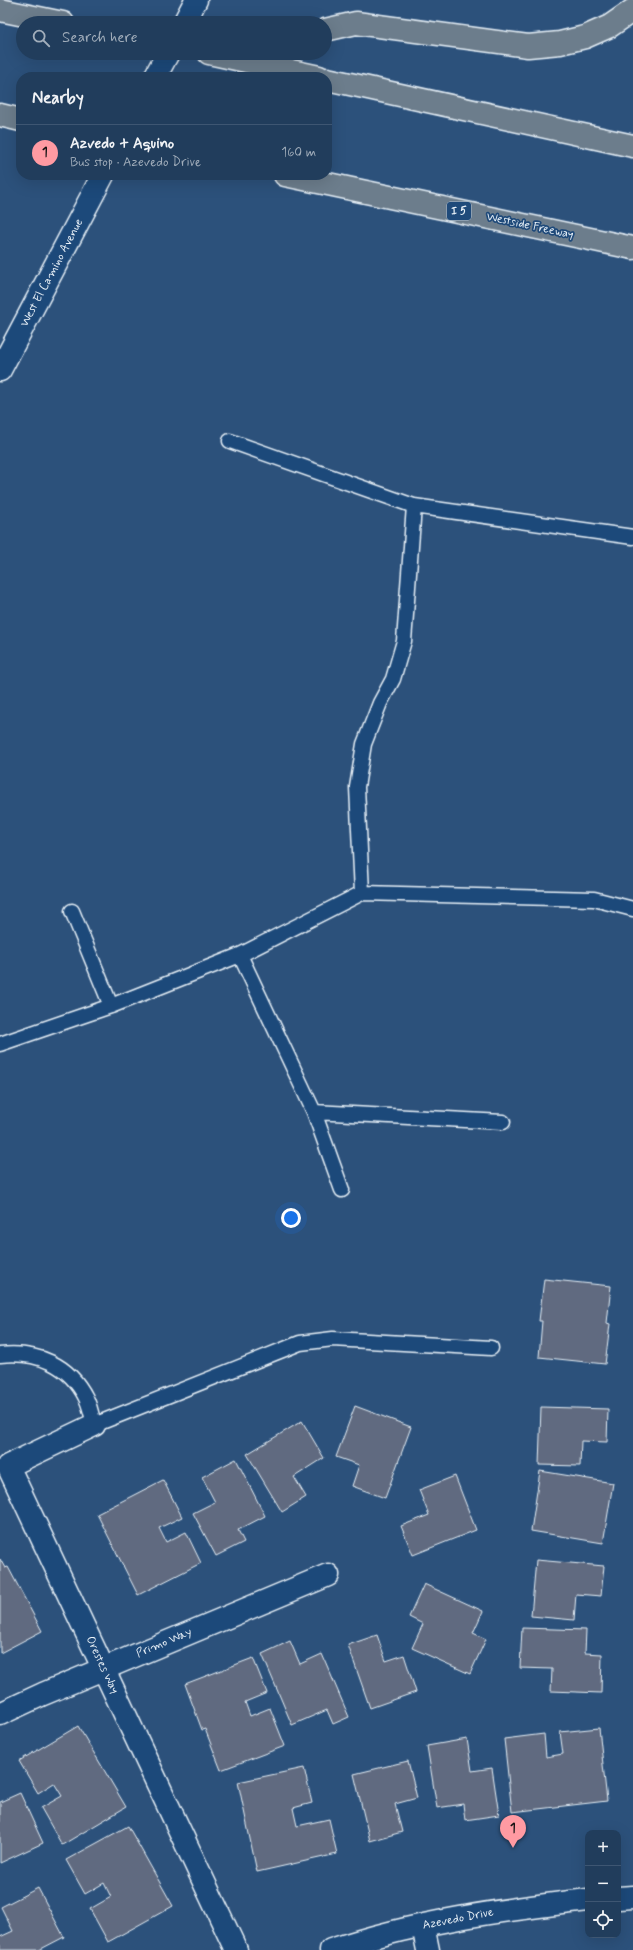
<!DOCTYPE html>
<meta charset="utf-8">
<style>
body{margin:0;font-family:Mynerve,sans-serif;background:#294462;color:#f1f3f6}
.controls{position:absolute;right:12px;bottom:12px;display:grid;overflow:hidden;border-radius:8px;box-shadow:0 4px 16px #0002}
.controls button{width:36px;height:36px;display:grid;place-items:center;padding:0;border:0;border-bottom:1px solid #3e5672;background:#213d5c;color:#f1f3f6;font:20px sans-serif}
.you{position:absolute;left:291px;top:1218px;width:14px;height:14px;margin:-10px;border:3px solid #fff;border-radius:50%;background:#1a73e8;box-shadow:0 0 0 6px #1a73e833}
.badge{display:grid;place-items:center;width:26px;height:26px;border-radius:50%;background:#ff9aa2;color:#111;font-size:13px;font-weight:700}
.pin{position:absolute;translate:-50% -33px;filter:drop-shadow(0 1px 2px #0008)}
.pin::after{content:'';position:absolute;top:21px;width:14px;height:12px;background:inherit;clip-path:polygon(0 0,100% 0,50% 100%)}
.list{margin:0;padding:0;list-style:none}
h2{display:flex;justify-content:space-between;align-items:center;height:52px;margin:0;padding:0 16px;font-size:17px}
h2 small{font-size:13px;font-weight:400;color:#a2aebb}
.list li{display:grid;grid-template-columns:26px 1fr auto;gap:12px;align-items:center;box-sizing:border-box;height:56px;padding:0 16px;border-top:1px solid #3e5672}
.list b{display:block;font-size:15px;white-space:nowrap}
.list p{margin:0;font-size:13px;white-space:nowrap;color:#a2aebb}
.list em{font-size:13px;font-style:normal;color:#a2aebb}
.icon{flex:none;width:22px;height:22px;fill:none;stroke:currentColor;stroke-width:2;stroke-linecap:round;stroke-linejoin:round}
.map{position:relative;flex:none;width:633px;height:1950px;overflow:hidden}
.search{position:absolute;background:#213d5c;box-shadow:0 4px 16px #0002;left:16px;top:16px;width:316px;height:44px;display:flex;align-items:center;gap:10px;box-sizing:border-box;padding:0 14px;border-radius:22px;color:#a2aebb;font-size:15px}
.panel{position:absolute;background:#213d5c;box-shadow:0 4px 16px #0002;left:16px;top:72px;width:316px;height:108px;border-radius:16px}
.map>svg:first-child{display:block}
</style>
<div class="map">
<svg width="633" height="1950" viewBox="0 0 633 1950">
<rect width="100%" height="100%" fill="#2c517b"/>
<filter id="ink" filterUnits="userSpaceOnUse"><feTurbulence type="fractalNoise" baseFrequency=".025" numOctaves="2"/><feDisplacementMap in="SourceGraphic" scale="8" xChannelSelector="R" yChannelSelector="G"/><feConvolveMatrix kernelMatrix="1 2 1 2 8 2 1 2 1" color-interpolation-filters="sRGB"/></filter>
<g filter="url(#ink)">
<path fill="#606b80" stroke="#e8f1f8" d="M544,1279L611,1286L607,1323L610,1324L605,1364L539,1357L542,1321H539Z
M355,1406L411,1427L385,1498L352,1486L359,1465L336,1457Z
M541,1407L608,1409L607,1442L581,1441L580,1466L539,1465Z
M302,1421L324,1458L294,1477L306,1497L282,1512L247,1454Z
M236,1459L265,1516L238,1530L244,1542L216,1556L193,1513L215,1502L202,1477Z
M540,1471L613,1483L603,1543L531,1531Z
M455,1476L476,1530L413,1555L401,1526L429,1515L419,1490Z
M163,1480L182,1517L159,1528L166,1542L186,1532L201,1563L138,1595L97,1514Z
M0,1559L5,1568L8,1567L42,1631L0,1653Z
M536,1560L604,1566L601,1596L576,1594L574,1620L531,1616Z
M424,1584L483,1611L473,1633L486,1639L470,1674L412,1648L423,1624L409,1617Z
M522,1628L586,1630L585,1653L602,1654L601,1693L551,1691L552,1669L520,1668Z
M377,1635L386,1661L404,1655L416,1692L370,1708L348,1645Z
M290,1641L300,1664L322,1654L349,1717L333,1724L327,1710L292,1725L262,1654Z
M253,1658L267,1693L245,1702L250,1716L270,1708L285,1746L221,1770L205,1729L202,1730L185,1684Z
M78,1726L126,1807L62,1845L41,1808L62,1796L54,1783L38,1793L19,1761Z
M599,1728L607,1801L512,1812L504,1739L544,1734L546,1757L563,1754L560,1732Z
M467,1739L472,1771L492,1768L499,1815L465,1820L463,1804L437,1808L427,1746Z
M408,1761L417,1798L395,1804L402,1832L370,1841L354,1774Z
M304,1768L312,1803L293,1808L297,1826L329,1819L337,1854L257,1872L238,1782Z
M20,1793L43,1843L0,1863V1802Z
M128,1826L173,1906L108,1942L90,1909L111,1897L104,1883L85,1894L66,1860Z
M38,1888L64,1937L39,1950H0V1937L13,1931L1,1907Z"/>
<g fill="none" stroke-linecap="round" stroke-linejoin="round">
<defs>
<path id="service" d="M230,441L414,506L633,537
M362,893L357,787L364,744L380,703L393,679L404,641L414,506
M72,911L111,1006
M240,955L314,1112L342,1190
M0,1044L111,1006L240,955L362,893L594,899L633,909
M314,1112L503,1122
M0,1355C37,1351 69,1364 86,1398C90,1406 92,1416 94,1425L300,1343L333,1339L491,1348"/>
<path id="minor" d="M94,1425L8,1466L236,1950
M0,1714L43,1694L328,1575
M423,1926L428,1950"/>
<path id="tertiary" d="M618,1898L633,1897
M331,1950C414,1922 501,1910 588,1900"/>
<path id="secondary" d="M184,23L196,0
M155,77L168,53
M0,370L103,175"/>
<path id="motorway" d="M0,10L63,23
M325,30L356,23L528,46L560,43L585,37L610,26L633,10
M209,53L319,77
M327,79L633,146
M0,115L21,120
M285,175L633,248"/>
</defs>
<use href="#service" stroke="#e8f1f8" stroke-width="17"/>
<use href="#minor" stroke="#e8f1f8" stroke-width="25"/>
<use href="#tertiary" stroke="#e8f1f8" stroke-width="25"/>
<use href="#secondary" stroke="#e8f1f8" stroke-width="25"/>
<use href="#motorway" stroke="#e8f1f8" stroke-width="25"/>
<use href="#service" stroke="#1f4a7a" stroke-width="14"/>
<use href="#minor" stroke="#1f4a7a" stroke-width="22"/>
<use href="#tertiary" stroke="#1f4a7a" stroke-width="22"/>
<use href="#secondary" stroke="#1f4a7a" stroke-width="22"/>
<use href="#motorway" stroke="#6c7d8c" stroke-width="22"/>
</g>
</g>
<g text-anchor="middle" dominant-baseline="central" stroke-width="3.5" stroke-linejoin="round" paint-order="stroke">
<rect fill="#1f4a7a" stroke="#acbfd2" stroke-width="1" x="447" y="202" width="24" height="18" rx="3"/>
<g font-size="11" font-weight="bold" fill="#e8f1f8">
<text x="459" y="211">I 5</text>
</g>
<g font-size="12" fill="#e8f1f8" stroke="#1f4a7a">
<text transform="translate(530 226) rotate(12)">Westside Freeway</text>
<text transform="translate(52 273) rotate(-62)">West El Camino Avenue</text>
<text transform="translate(164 1643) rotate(-23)">Primo Way</text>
<text transform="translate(102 1665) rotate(65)">Orestes Way</text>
<text transform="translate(458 1919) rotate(-11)">Azevedo Drive</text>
</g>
</g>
</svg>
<div class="controls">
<button>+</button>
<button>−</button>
<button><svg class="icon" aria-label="locate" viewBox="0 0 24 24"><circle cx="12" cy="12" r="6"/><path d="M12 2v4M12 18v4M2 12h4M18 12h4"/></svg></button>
</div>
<div class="you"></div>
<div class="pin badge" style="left:513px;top:1848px">1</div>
<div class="search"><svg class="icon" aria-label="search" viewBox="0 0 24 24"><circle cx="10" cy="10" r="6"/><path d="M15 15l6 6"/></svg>Search here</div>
<section class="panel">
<h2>Nearby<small></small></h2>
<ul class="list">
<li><span class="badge">1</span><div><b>Azvedo + Aquino</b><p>Bus stop · Azevedo Drive</p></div><em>160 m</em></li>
</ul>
</section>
</div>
